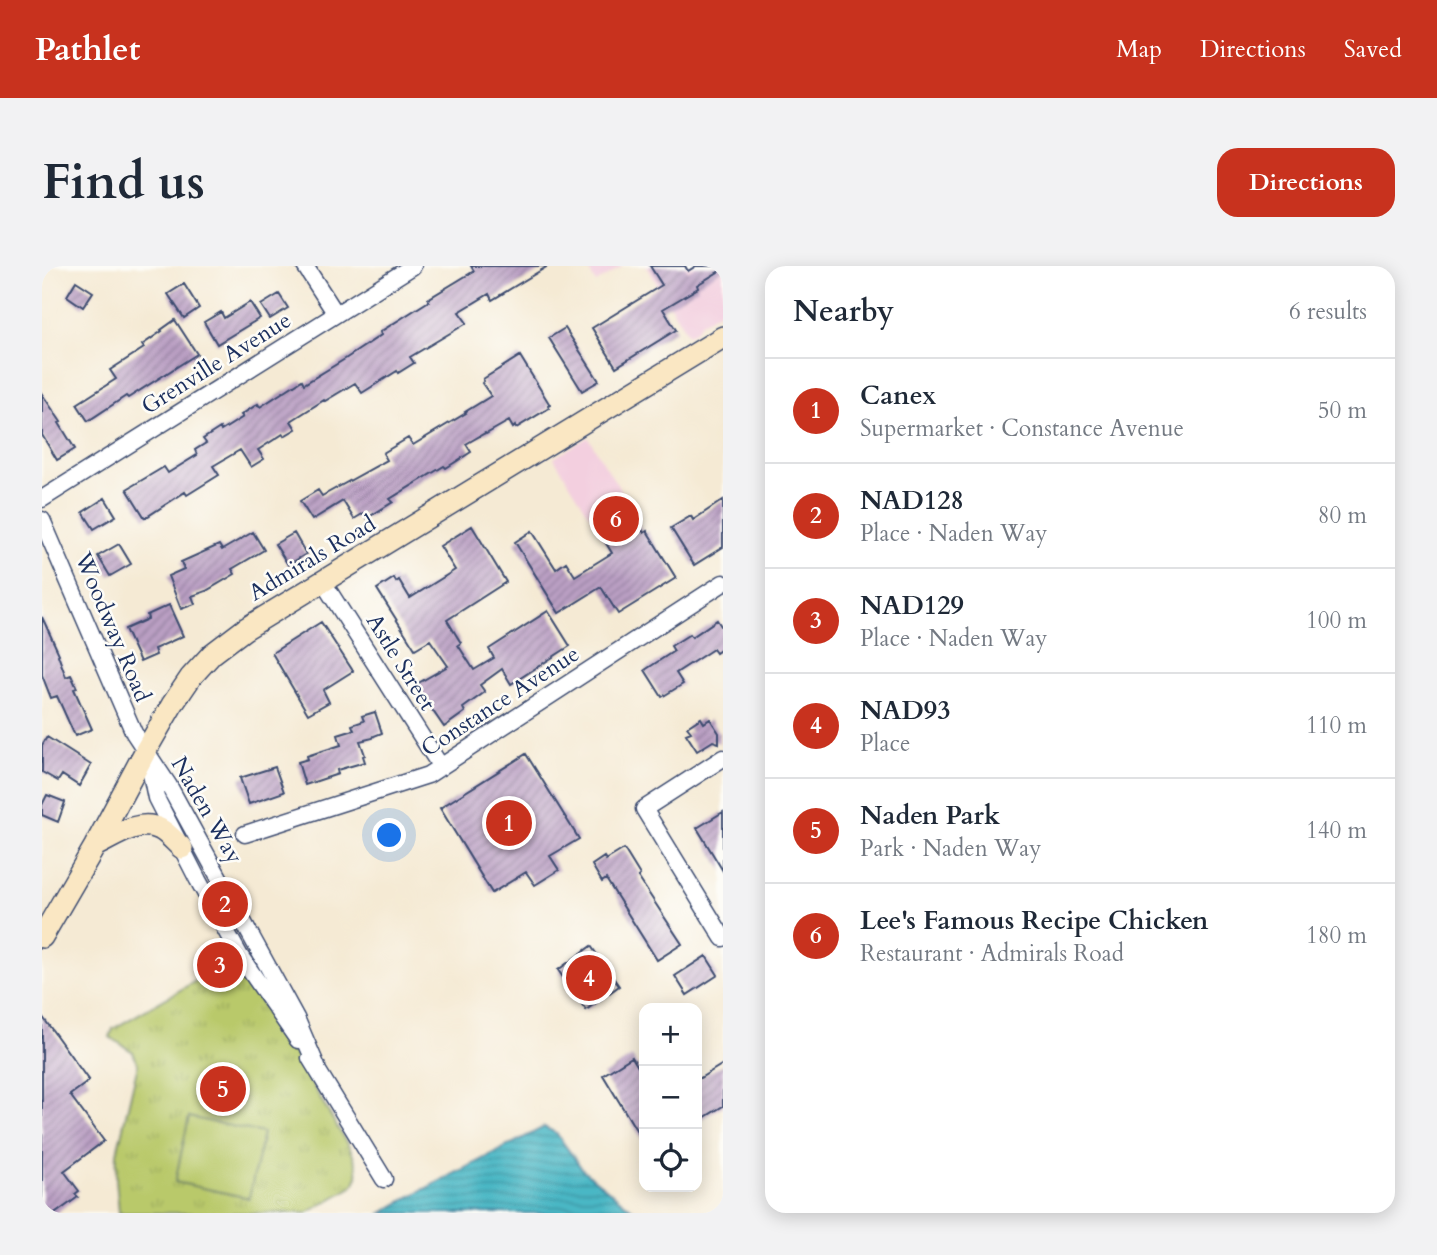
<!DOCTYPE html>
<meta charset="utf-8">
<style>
body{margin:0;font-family:Cardo,serif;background:#f2f2f3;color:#1f2937}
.controls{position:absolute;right:21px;bottom:21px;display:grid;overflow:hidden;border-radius:14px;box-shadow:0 4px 18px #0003}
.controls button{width:63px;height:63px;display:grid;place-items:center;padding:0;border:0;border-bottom:2px solid #e0e1e3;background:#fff;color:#1f2937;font:35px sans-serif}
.you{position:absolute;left:348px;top:570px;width:24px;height:24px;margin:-18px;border:5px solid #fff;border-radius:50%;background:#1a73e8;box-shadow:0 0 0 10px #1a73e833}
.badge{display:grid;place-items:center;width:46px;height:46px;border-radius:50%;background:#c8321e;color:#fff;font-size:23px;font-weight:700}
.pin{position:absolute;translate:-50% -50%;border:4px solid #fff;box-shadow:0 2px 7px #0006}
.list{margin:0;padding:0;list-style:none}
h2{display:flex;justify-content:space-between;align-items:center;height:91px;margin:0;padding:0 28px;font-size:30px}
h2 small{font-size:23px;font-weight:400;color:#747a83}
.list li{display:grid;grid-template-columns:46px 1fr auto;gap:21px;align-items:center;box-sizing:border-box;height:105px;padding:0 28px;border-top:2px solid #e0e1e3}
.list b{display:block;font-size:26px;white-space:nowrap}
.list p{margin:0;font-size:23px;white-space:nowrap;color:#747a83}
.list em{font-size:23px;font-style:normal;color:#747a83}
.icon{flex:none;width:38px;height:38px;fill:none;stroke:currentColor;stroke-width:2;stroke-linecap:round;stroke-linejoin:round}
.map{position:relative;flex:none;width:681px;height:947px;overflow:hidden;border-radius:21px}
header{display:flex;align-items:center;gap:42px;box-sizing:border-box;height:98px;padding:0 35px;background:#c8321e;color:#fff}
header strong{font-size:33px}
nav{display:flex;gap:38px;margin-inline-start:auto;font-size:24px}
.intro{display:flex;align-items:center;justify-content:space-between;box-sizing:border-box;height:168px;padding:0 42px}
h1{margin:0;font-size:49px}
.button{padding:18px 32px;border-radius:21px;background:#c8321e;color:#fff;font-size:24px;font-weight:700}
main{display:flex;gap:42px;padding:0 42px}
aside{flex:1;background:#fff;border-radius:21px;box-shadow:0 4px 18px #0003}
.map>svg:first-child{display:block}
</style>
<header>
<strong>Pathlet</strong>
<nav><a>Map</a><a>Directions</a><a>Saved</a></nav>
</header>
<div class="intro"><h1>Find us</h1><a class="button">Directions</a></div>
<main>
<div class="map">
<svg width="681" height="947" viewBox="0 0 681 947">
<defs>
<pattern id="park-tufts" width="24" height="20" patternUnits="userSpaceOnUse" patternTransform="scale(1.75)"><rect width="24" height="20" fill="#b9c96b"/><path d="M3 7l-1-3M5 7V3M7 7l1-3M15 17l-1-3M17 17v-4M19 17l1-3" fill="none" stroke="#9ead5f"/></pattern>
<pattern id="water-rules" width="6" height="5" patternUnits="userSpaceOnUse" patternTransform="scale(1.75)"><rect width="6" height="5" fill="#4ab7c5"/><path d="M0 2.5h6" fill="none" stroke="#3d95a3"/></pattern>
<pattern id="building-hatch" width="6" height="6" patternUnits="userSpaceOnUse" patternTransform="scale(1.75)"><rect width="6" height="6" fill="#ba9fc3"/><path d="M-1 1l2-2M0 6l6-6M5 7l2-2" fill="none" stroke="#9682a2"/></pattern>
</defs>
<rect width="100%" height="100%" fill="#fdfcf7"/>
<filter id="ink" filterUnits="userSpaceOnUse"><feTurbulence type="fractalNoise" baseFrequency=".0143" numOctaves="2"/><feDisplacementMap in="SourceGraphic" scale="14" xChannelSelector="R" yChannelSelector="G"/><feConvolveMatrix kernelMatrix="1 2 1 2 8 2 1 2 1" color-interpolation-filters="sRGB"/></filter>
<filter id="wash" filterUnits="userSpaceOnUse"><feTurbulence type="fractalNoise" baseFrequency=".00686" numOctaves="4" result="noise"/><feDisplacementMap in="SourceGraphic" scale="28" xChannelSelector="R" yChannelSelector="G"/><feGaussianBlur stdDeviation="1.57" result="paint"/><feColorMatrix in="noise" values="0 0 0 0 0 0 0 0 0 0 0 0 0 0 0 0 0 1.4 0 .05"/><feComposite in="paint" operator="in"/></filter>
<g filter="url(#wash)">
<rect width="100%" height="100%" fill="#f5ead4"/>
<path fill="#f3cfdf" d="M544,0H581L554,17Z
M604,0H681V43L659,57L654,64L646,69Z
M546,171L596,253L563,274L512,192Z"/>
<path fill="url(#park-tufts)" stroke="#6a7c64" stroke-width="2" d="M191,694L246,777L308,883C314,896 320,909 310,921L265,947H77L74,913L75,887L96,798L91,786L68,771L71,763L171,705L182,708L186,699V697Z"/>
<path fill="#b9c96b" stroke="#6a7c64" stroke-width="2" d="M147,851L221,867L207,932L133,916Z"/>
<path fill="url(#water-rules)" stroke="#327392" stroke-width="2" d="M502,861L514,867L541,904L595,947H340L367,931Z"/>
<g id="blocks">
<path fill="url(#building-hatch)" d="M429,0H506L450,34L447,28L417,46L425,57L368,91L372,97L356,107L355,105L320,127L313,117L283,135L282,134L249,155L254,163L242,170L241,168L216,184L222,193L209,201L198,184L171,200L177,209L145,229L143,226L103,252L85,223L122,201L126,207L155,189L153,184L164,177L161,173L178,162L179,165L201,151L199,149L216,138L218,141L260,114L262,118L303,93L339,69L338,66L387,35L386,33L432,5Z
M608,0H643L646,5L654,0H681V3L655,19L656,22L621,43L634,64L574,101L550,62L620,19Z
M34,15L51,26L41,41L25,30Z
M142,18L157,42L142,52L126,28Z
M237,28L246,42L228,53L219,39Z
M208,36L218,52L175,78L162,56L179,46L182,52Z
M133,54L155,88L86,132L84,130L46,155L35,138L74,113L68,104L102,82L100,79L120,65L119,64Z
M523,62L557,115L540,125L507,72Z
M478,90L508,139L506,140L507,142L474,162L473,160L471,162L467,155L444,168L443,167L424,178L429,186L404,202L402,200L348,233L351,236L325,252L322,247L312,253L301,235L270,254L258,235L276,224L280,230L345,194L341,187L366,172L371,179L424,147L423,146L449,130L440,117L442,115L441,113Z
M0,128L19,156L17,157L33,183L15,194L0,169Z
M63,232L74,250L52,263L41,246Z
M581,232L602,267L605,265L634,312L576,348L559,321L517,347L473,276L490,265L514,303L524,296L533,310L570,287L557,266L561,264L552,250Z
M681,234V281L652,299L629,262L649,250L651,254Z
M430,260L464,316L405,354L419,377L416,379L432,404L452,392L447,383L506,345L528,380L469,418L460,403L438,419L443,426L421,442L423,446L402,461L373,419L406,400L388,374L373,383L335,323L352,312L354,316L357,314L368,332L413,304L398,280Z
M211,266L222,284L190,303L193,308L164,325L150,330L153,338L139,343L126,310L142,303L139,296L177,279L180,284Z
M252,267L264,288L246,299L233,278Z
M77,278L89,298L68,310L56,290Z
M127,339L141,370L112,383L114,389L98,396L83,363L106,353L105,349Z
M0,351L17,388L16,389L24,411L29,409L35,422L32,423L50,463L33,470L15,430L9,432L0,409Z
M675,354L681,363V382L674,387L671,383L634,407L641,418L620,431L603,404L632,385L629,380L648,368L650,371Z
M279,356L311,405L281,424L287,436L266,448L230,387Z
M333,446L340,467L332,470L331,472L318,475L323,489L321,490L323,496L295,504L296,508L263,519L256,496L266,493L265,490L299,479L296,469L312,464L310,459L322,455L320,450Z
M659,452L662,457L668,453L677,467V477L671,475L655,485L644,468L649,466L645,461Z
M5,471L49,499L37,520L20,509L16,515L0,506V479Z
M484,488L537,573L508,590L517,604L493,619L484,606L450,627L398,542Z
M233,501L242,526L207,538L198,512Z
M5,529L23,536L16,556L0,549V539Z
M681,546V605L655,562Z
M582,583L598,609L596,611L640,678L615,694L564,613L560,616L550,599L562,591L564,594Z
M549,680L577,720L544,744L516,704Z
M664,690L676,709L645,729L633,710Z
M175,692L186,695L182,709L171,705Z
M0,750L47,815L28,829L62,875L22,905L37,925L33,928L36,931L14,947H0Z
M590,791L602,811V877L561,809Z
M681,798V840L655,856V814Z"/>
</g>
</g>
<g filter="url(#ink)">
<use href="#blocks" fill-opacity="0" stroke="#3c4b70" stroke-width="2"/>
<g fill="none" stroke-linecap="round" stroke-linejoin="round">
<defs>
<path id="minor" d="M263,0L294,48
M0,233L371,0
M0,254L92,467L127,520L254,752L275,801
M281,316L399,501
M681,492L602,543L681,672
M106,493L114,532L156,614L198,690L256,774
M203,568L386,509L681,317
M268,792L342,913"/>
<path id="secondary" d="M53,580C72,571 97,552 118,563C126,567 133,576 140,582
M0,671L53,580L104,484L130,439L149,411L170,388L203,363L681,71"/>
</defs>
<use href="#minor" stroke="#3c4b70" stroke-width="19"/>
<use href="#secondary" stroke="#3c4b70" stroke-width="24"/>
<use href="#minor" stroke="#fff" stroke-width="16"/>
<use href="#secondary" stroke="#fae7c3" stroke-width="21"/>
</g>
</g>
<g text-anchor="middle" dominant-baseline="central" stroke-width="5" stroke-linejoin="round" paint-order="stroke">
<g font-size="23" fill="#1b2f5e" stroke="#fdfcf7">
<text transform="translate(174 97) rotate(-32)">Grenville Avenue</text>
<text transform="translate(270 292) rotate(-31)">Admirals Road</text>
<text transform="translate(71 361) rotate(67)">Woodway Road</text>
<text transform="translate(359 396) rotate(58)">Astle Street</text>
<text transform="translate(458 435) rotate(-33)">Constance Avenue</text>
<text transform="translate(165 544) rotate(60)">Naden Way</text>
</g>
</g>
</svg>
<div class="controls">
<button>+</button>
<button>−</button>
<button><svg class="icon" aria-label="locate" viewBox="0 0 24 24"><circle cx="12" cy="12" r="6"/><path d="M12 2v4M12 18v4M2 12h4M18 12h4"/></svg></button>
</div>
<div class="you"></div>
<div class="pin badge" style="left:467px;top:557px">1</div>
<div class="pin badge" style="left:183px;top:638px">2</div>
<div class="pin badge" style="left:178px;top:699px">3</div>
<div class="pin badge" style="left:547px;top:712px">4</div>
<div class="pin badge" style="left:181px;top:823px">5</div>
<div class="pin badge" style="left:574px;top:253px">6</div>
</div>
<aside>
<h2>Nearby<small>6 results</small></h2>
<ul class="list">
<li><span class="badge">1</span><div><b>Canex</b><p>Supermarket · Constance Avenue</p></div><em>50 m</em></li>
<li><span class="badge">2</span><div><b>NAD128</b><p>Place · Naden Way</p></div><em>80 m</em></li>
<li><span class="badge">3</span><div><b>NAD129</b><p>Place · Naden Way</p></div><em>100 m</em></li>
<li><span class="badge">4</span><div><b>NAD93</b><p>Place</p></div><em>110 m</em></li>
<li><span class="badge">5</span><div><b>Naden Park</b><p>Park · Naden Way</p></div><em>140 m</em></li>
<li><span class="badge">6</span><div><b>Lee's Famous Recipe Chicken</b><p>Restaurant · Admirals Road</p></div><em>180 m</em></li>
</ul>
</aside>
</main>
